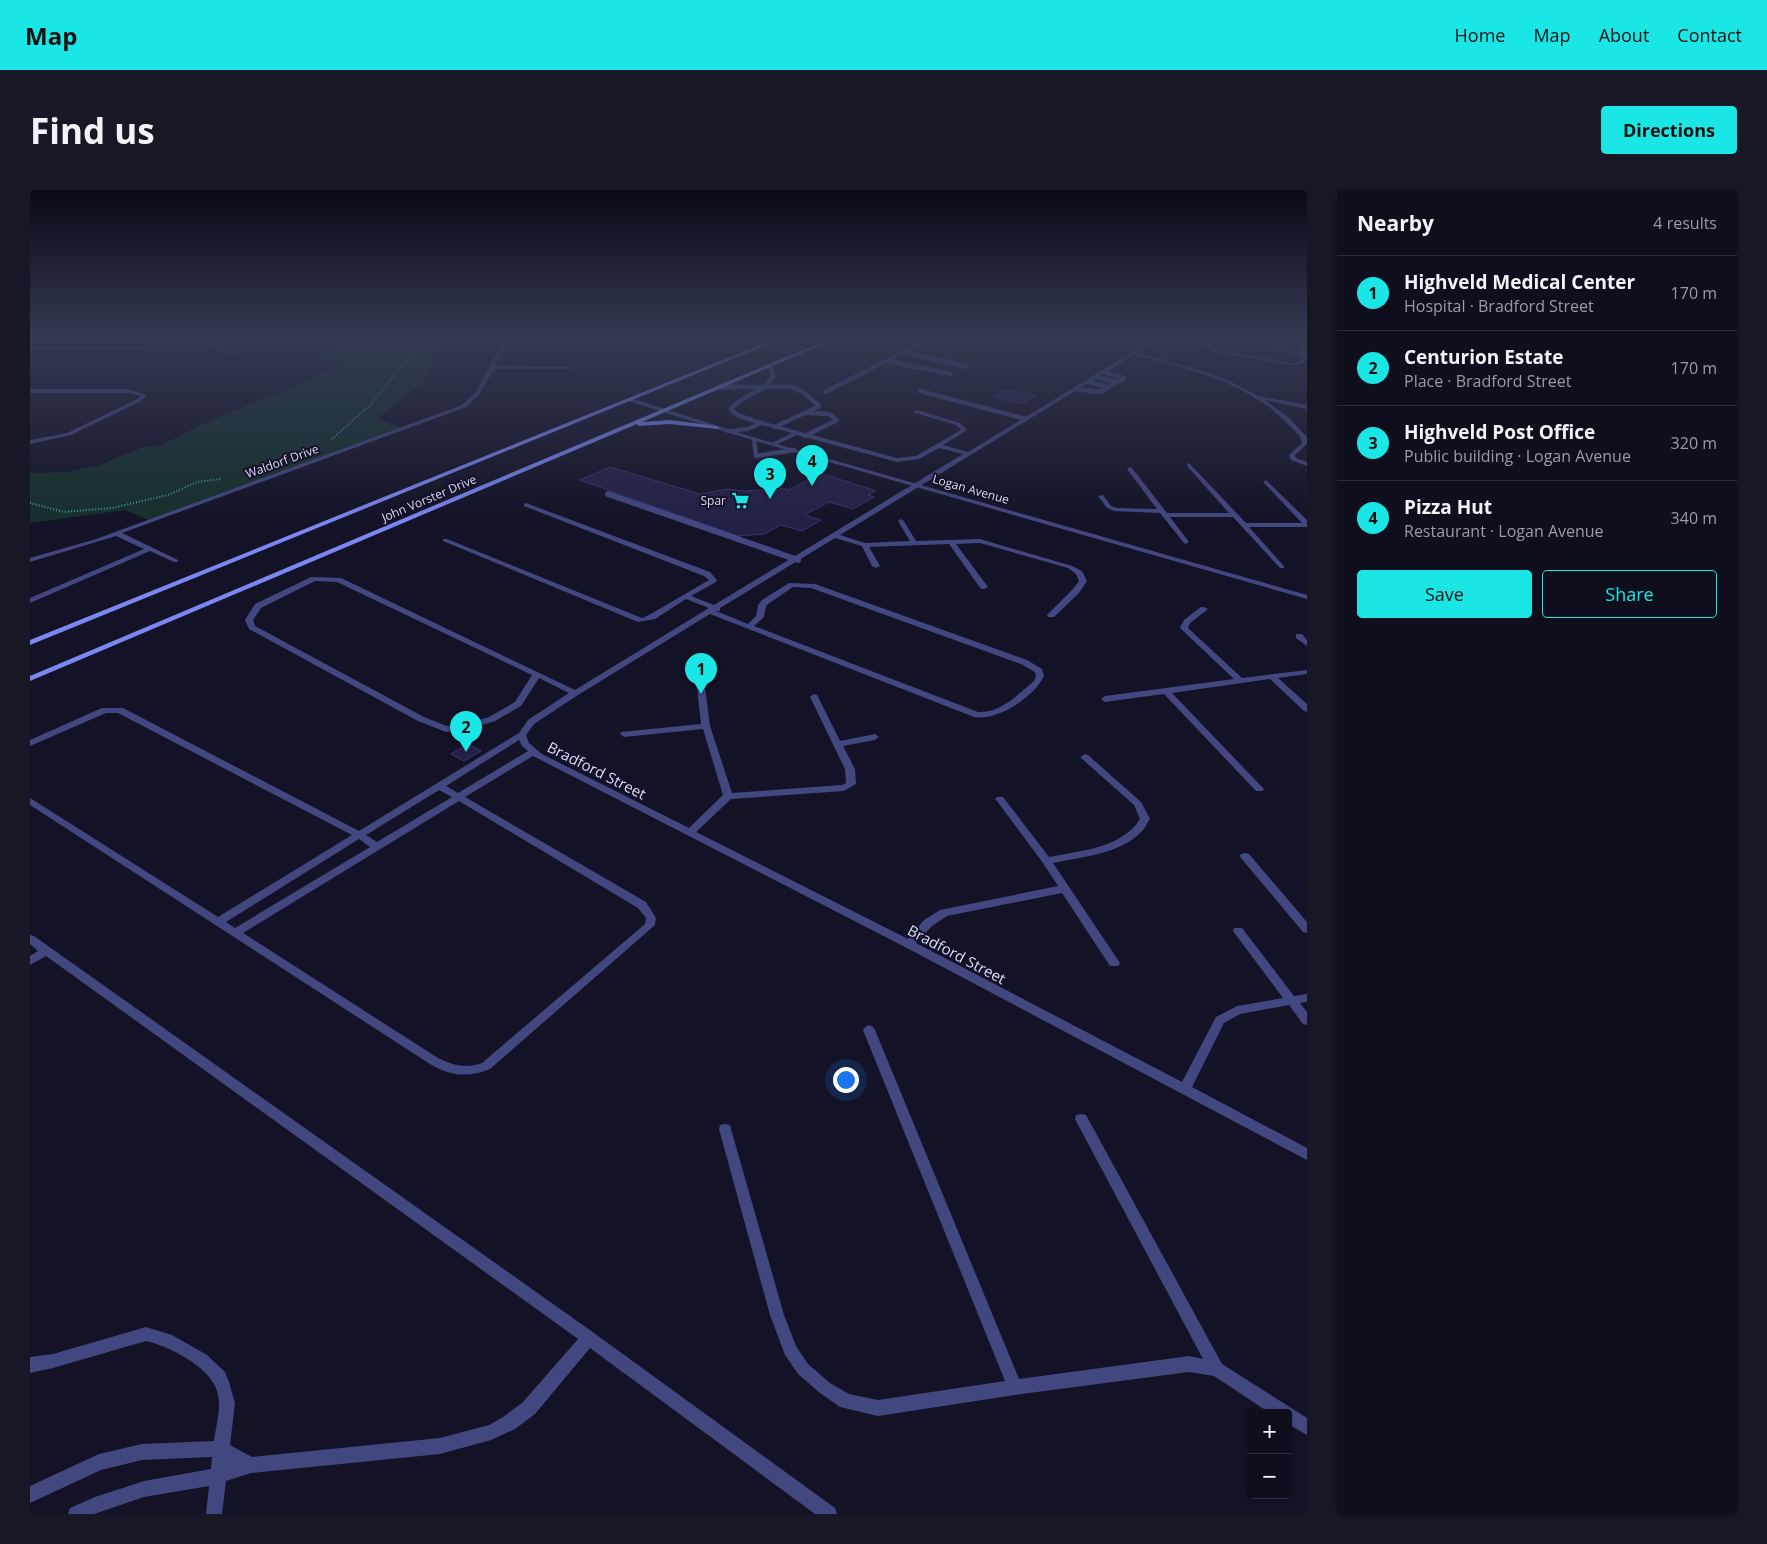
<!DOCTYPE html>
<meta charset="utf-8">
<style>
body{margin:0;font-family:"Open Sans",sans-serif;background:#171725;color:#f1f3f6}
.controls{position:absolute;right:15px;bottom:15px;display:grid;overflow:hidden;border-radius:5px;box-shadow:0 1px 4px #0004}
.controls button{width:45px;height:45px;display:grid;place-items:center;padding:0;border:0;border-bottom:1px solid #2e2e3b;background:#0e0e1c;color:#f1f3f6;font:25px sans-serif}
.you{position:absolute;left:815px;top:889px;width:18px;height:18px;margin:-12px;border:4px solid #fff;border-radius:50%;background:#1a73e8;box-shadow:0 0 0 8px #1a73e833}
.badge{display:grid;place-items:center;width:32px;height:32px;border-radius:50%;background:#1ae7e5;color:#111;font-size:16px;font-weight:700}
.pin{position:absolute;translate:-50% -41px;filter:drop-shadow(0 1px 2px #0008)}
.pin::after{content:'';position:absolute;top:26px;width:18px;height:15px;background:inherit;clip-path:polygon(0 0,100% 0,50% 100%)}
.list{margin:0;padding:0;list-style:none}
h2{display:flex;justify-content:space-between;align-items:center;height:65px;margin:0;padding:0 20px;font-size:21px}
h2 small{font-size:16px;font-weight:400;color:#9b9ca3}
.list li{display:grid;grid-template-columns:32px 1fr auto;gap:15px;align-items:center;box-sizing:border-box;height:75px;padding:0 20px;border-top:1px solid #2e2e3b}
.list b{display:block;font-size:19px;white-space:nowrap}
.list p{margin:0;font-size:16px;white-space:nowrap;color:#9b9ca3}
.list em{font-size:16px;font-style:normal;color:#9b9ca3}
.actions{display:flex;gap:10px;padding:15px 20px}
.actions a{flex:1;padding:11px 0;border:1px solid #1ae7e5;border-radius:5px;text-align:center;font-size:18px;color:#1ae7e5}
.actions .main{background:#1ae7e5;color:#111}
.map{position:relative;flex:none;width:1277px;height:1324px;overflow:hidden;border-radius:5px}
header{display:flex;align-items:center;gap:30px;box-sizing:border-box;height:70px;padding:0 25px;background:#1ae7e5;color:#111}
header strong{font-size:24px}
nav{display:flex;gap:28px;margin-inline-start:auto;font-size:18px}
.intro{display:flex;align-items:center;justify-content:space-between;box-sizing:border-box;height:120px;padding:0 30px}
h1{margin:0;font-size:35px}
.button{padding:12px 22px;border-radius:5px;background:#1ae7e5;color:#111;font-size:18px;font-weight:700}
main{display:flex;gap:30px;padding:0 30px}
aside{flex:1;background:#0e0e1c;border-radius:5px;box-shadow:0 1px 4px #0004}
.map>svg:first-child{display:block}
</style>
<header>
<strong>Map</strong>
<nav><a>Home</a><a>Map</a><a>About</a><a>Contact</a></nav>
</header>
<div class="intro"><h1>Find us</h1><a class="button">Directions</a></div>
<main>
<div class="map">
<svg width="1277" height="1324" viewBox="0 0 1277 1324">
<rect width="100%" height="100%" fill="#131226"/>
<path fill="#162f2b" d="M414,148L393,192L347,229L374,238L121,331L95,320L0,333V283L36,282L69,275L111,258L131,255L180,231L264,196L318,171L287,166L328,149Z"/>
<path fill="#232045" stroke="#39346e" d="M973,201H987L1005,206L992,214L963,207Z
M580,277L670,304L697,299L715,301L731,300L742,303L752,298L759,300L790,283L846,301L838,305L844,307L823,319L799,312L774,325L791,330L772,341L751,335L734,344L708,346L550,290Z
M438,554L451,561L434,571L421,564Z"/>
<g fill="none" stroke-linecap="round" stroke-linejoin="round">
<path stroke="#3dad9a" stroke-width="2" stroke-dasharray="1 2" stroke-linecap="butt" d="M302,249L341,214L381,165L406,154L410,148
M0,313L34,322L82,318L138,305L167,292L191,289"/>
<path stroke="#424780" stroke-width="4.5" d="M873,162L937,177
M857,171L921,184
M1065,187L1087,192
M1058,192L1079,197
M689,197H763L773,202L789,216L745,237
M1046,199L1070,202L1094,188L1074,182
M890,201L996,229
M795,202L891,153
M731,233L707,225L701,219C712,204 734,204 743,186L740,176
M775,246L807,230L799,224L778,223
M724,249L726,266L764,260"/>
<path stroke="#424780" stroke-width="6" d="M578,304L768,370"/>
<path fill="#424780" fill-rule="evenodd" d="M217,148H229L189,156L206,164L204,166L185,157L169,159L0,160V158L169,157Z
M475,148H480L465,176L540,177L542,178L540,179H464L449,205L436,217L92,343L148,370V372H144L120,361L0,413V408L114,359L86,346L0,372V368L66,349L432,215L445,203Z
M1125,148H1131L1107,163L1176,182L1198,190L1228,206L1277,215V219L1235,210L1259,228L1277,247V254L1265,265L1266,268L1277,272V276L1261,270L1259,265L1272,253C1271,245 1264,240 1259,235C1219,193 1158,178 1104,165L810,345L835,353L880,351L868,331L871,329L873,330L886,351L950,349L1042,376L1052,381L1057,391L1049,403L1024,427H1018L1017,425L1043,399L1049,391L1046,384L1038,378L950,353L926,354L958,397L954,399H951L919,354L839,357L850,376L846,378L842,376L832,356L805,348L690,418V421H686L718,434L726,426L728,415L732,410L759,393L785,394L997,470L1012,479L1014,486C1004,507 968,531 944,527L680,424L548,505L504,534L496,545L499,553L512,564L659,638L693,605L673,539L594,547L590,544L591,542L671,534L666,489L670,487L674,489L680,536L702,603L812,595L816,593L815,579L780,507L784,504L787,505L810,551L845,544L849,547L845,550L813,556L825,579L826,594L814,601L701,609L666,642L878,749L894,730L910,720L1028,696L1013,673L967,611L965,609L967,607H973L1019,667C1050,661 1092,658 1110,629L1104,615L1050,567L1055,564L1058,565L1111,612L1120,629C1117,633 1115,639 1111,642C1090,664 1052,667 1023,673L1088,770L1090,773L1088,776H1080L1032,703L917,726L902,736L886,753L1152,892L1186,827L1207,816L1253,808L1203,741L1204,738H1212L1264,806L1277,804V812L1270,813L1277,822V835L1273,834L1259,815L1210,824L1194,833L1162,897L1277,958V970L875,757L503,566L435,607L616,712L626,728L625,735L460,879C438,888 420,886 400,874L0,615V608L188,727L322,645L88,523H76L0,556V550L72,518H93L329,641L489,543L498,530L539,503L509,488L491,516L465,531L435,540L416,542L388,531L219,439L215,430L225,414L281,387L311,388L545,500L679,418L656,409L625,429L608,432L413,351V349H417L612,428L619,425L679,390L674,386L494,316V314L496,313L680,382L687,390L686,392L661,406L684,415L933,264L909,258L889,269L867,272L767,245L746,255H742V253L762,243L732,235L718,241L697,243L694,241L695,240L717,237L731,231L867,268L886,266L931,240L926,235L885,223L884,222L887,220L930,233L936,239V241L913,255L938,262ZM285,391L307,392L502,485L485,512L459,527L434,534L417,536L394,527L225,436L223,430L231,418ZM763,397L781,398L991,474L1005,482L1006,486L1004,491C987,505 971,523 948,522L724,436L734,427L736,416L738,414ZM489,550L492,556L498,561L428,603L416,596ZM409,600L422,607L347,652L336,645ZM429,611L608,718L616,728L615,734L452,873C436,879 423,875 408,868L213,743ZM329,649L340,657L205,738L196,732Z
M1162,148H1168L1188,160L1261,173L1269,172L1273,168L1245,159L1226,148H1232L1249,157L1272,164L1269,159L1277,154V157L1274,159L1277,165V169L1272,174L1261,175L1185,162Z
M0,199H98L117,205L111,211L41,245L0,254V250L37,243L107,209L110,206L98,203H0Z
M1159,273L1216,333H1272L1234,293L1233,292L1236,290L1277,330V337H1219L1254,376V378H1250L1203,327H1140L1159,352L1156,354L1154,353L1130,323L1084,321L1077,318L1068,306L1073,305L1081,316L1087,318L1127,319L1097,279L1100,277L1102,278L1137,323H1199L1157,276V274Z
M1171,417H1174L1178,419L1160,433L1158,438L1212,488L1277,480V484L1248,488L1277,514V522L1274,521L1240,489L1142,503L1232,597L1234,599L1232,601H1226L1134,504L1075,512L1071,509L1075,506L1204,489L1150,438L1154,430Z
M1266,444H1272L1277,450V456L1266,448Z
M1215,663L1219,664L1277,732V743L1273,742L1211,668L1210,666L1211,664Z
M0,745L4,746L564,1143L805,1318L807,1324H785L560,1158L505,1224L485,1239L461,1250L410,1264L221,1283L196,1291L192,1324H176L179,1296L114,1307L64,1324H38L40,1318L65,1307L114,1291L181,1279L182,1267L112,1270L71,1280L0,1313V1296L69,1264L112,1254L184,1251C186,1236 192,1216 187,1201C180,1177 139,1156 116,1151L23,1178L0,1183V1167L23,1164L116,1137L142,1145L177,1165L195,1182L199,1192L205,1213L200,1255L222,1267L410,1248L459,1235L473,1227L493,1212L548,1149L16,766L0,775V766L8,761L0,754Z
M839,835L843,837L845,840L989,1189L1159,1166L1173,1169L1045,929L1046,925L1051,924L1056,925L1192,1174L1277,1228V1245L1258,1234V1223H1240L1184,1186L1159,1182L985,1205L848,1226L810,1217L790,1203L768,1184L755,1165L740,1125L689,939L690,935L695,934L700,935L701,939L754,1125L766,1156L778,1174L800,1193L819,1204L848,1210L975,1191L833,840L835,837Z"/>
<path fill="#424780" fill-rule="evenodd" d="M600,208L726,248L1277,405V409L722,250L598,211L597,210Z"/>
<path fill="#7b86f1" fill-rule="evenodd" d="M747,148H754L0,455V450Z
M801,148H808L612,232L640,230L686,236L689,238L688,239L640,234L609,236L607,234L0,491V486Z"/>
</g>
<linearGradient id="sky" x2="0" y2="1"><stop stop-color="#0a0a15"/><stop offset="0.44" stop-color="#333952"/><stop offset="1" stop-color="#333952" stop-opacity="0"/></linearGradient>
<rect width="1277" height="334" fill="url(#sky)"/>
<defs>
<symbol id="supermarket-bare" viewBox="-9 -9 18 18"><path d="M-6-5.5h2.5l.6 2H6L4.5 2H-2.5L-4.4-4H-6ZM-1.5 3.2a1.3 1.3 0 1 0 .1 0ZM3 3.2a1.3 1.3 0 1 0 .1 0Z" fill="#1ae7e5" stroke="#131226" stroke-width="2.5" paint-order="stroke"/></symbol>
</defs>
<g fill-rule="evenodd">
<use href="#supermarket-bare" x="698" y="298" width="25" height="25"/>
</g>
<g text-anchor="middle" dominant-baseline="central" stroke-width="4" stroke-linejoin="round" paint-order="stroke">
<g font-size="12" fill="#dbdbfb" stroke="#131226">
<text transform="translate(252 271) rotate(-20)">Waldorf Drive</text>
<text transform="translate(941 299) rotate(16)">Logan Avenue</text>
<text transform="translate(399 308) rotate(-23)">John Vorster Drive</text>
</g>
<g font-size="12" fill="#dbdbfb" stroke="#131226" text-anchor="end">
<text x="696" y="310">Spar</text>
</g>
<g font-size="15" fill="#dbdbfb" stroke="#131226">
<text transform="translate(567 580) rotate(27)">Bradford Street</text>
<text transform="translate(927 764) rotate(28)">Bradford Street</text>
</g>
</g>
</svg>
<div class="controls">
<button>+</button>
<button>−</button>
</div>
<div class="you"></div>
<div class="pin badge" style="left:671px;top:504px">1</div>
<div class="pin badge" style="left:436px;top:562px">2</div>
<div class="pin badge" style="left:740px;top:309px">3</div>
<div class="pin badge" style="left:782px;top:296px">4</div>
</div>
<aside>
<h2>Nearby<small>4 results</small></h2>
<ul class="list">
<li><span class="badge">1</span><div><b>Highveld Medical Center</b><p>Hospital · Bradford Street</p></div><em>170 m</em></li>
<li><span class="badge">2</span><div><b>Centurion Estate</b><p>Place · Bradford Street</p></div><em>170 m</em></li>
<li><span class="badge">3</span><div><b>Highveld Post Office</b><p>Public building · Logan Avenue</p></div><em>320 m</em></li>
<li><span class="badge">4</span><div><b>Pizza Hut</b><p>Restaurant · Logan Avenue</p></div><em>340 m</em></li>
</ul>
<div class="actions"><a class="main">Save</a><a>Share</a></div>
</aside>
</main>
